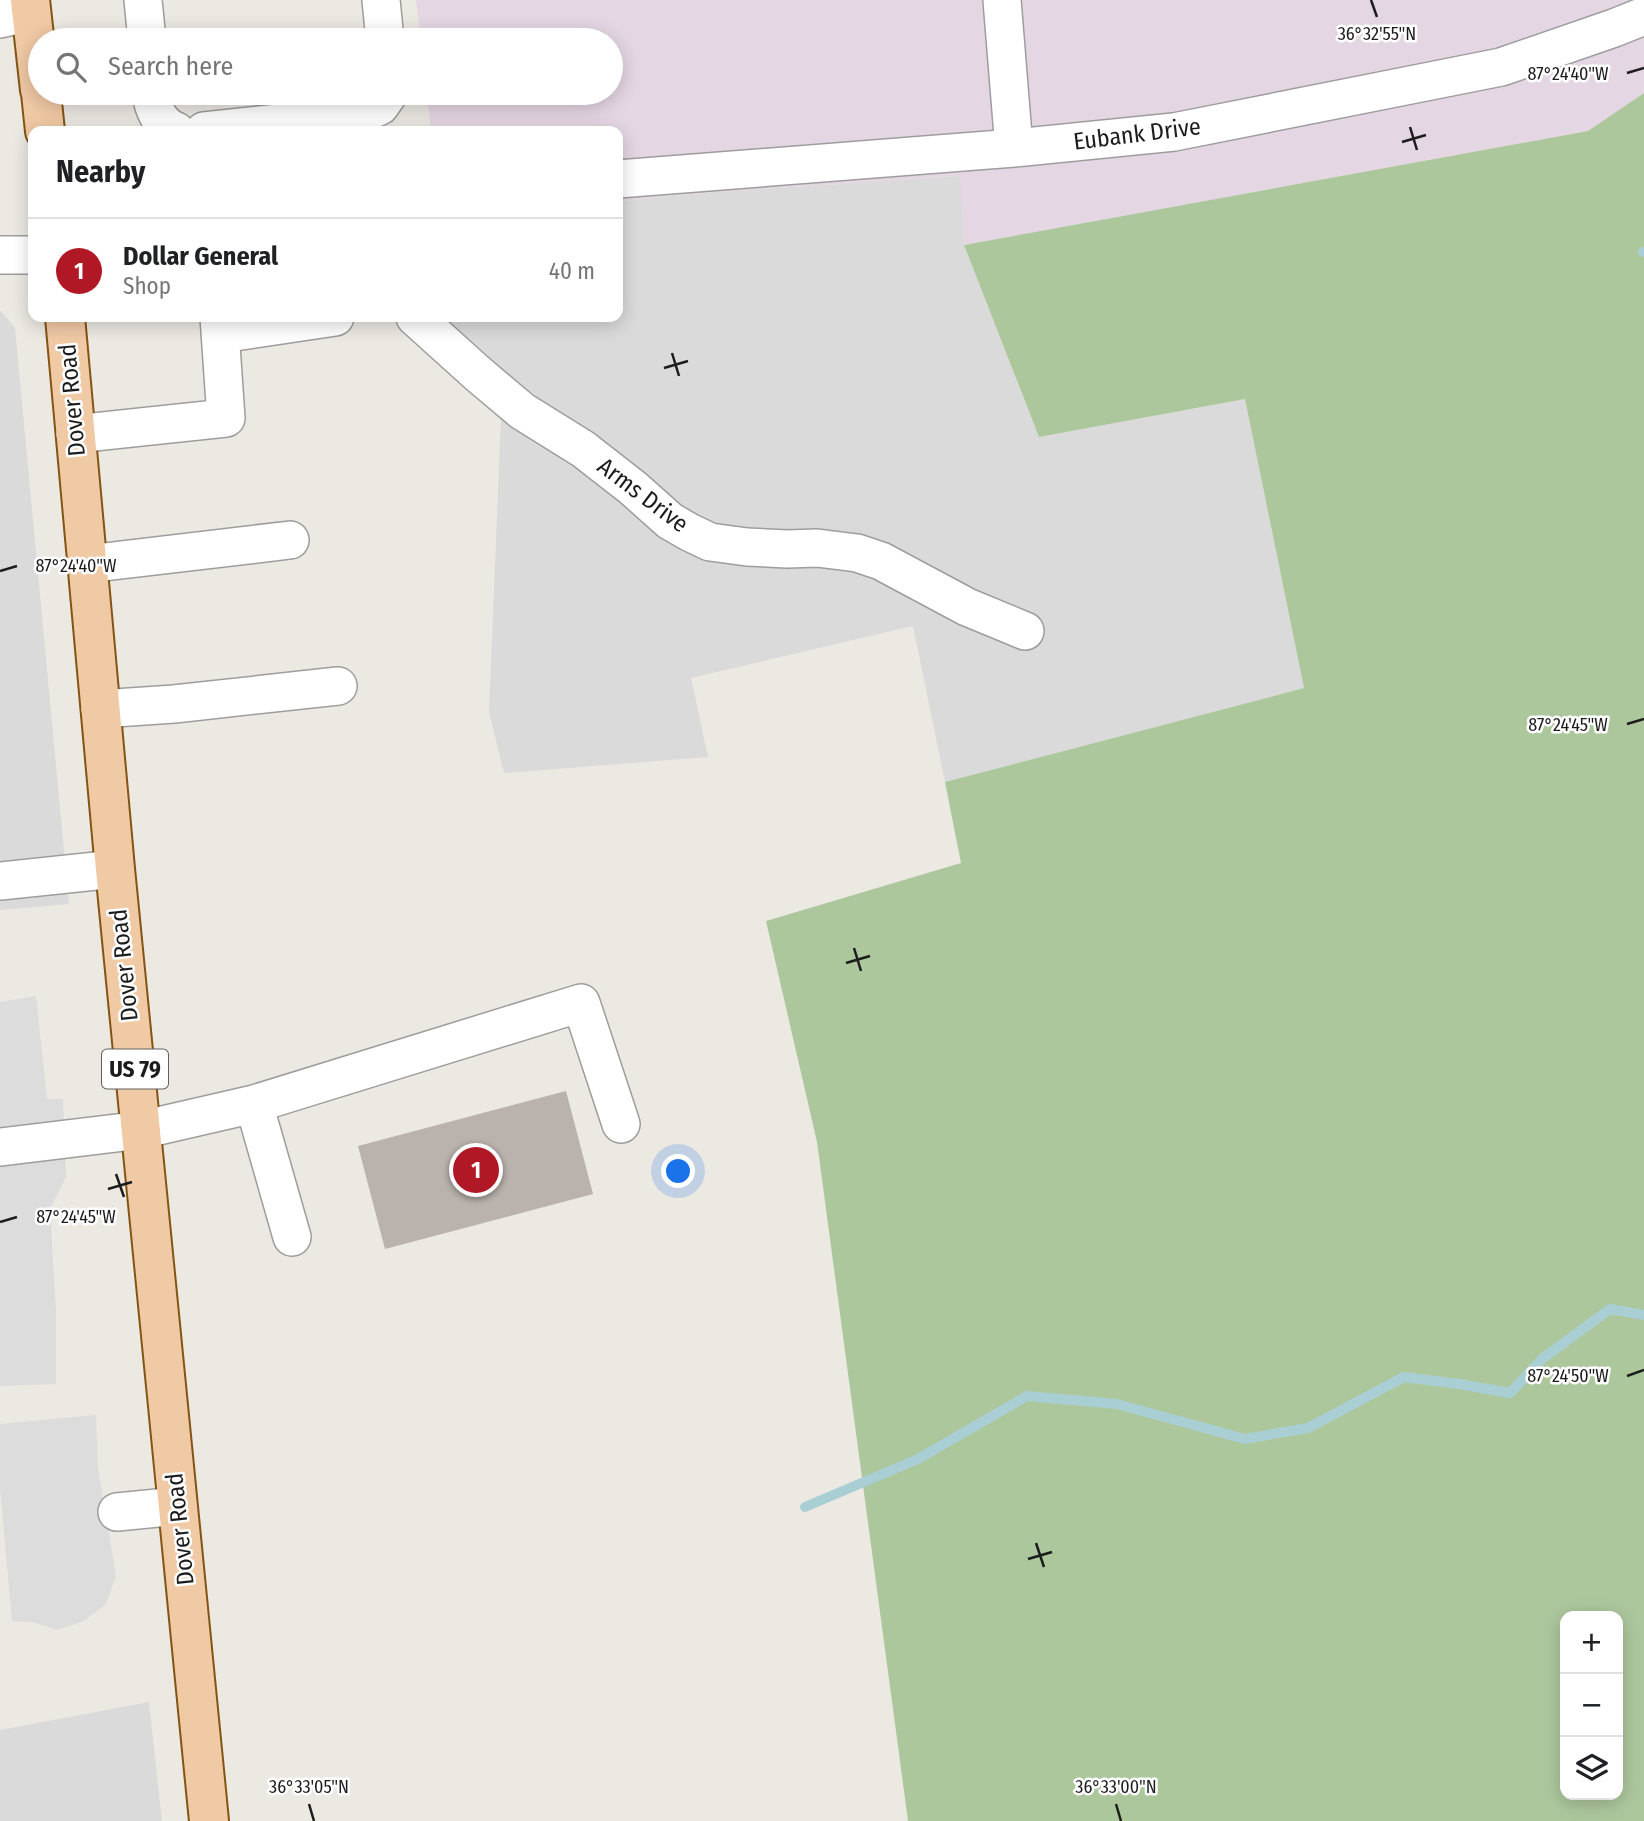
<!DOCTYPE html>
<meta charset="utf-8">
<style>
body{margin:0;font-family:"Fira Sans Condensed",sans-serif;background:#f6f6f6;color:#202124}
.controls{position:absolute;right:21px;bottom:21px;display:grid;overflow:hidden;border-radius:14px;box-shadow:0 4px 18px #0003}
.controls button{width:63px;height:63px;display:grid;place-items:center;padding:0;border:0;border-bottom:2px solid #e0e0e0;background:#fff;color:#202124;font:35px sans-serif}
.you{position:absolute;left:679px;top:1172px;width:24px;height:24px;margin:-18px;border:5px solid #fff;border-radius:50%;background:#1a73e8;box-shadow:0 0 0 10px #1a73e833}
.badge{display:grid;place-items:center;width:46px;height:46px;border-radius:50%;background:#b11825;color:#fff;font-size:23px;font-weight:700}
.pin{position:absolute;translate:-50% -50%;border:4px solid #fff;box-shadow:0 2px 7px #0006}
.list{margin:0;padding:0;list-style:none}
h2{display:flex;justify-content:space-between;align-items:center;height:91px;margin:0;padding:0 28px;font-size:30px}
h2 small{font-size:23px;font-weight:400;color:#757577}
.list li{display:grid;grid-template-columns:46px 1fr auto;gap:21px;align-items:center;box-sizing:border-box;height:105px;padding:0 28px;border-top:2px solid #e0e0e0}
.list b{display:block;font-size:26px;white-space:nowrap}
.list p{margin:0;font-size:23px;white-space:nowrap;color:#757577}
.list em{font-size:23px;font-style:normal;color:#757577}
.icon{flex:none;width:38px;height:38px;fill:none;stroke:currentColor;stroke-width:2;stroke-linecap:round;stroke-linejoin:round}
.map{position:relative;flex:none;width:1644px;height:1821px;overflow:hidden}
.search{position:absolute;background:#fff;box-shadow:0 4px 18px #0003;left:28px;top:28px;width:595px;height:77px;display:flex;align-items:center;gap:18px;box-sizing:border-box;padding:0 24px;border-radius:38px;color:#757577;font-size:26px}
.panel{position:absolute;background:#fff;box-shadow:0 4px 18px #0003;left:28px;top:126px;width:595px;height:196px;border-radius:14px}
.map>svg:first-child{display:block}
</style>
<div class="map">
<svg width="1644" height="1821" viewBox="0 0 1644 1821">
<rect width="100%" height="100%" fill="#ece9e3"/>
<path fill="#dadada" d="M961,176L964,245L1039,437L1245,399L1304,688L945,782L913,626L691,678L708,757L504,773L489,712L501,417L405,317H618V202L672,195Z
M0,310L15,328L69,904L0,910Z
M149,1702L162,1821H0V1730Z"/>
<path fill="#e5d6e3" d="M416,0H1644V93L1588,131L964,245L960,176L672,195L618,202V131H431L427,93H611V40H421Z"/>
<path fill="#adc79d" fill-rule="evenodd" d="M1644,93V1821H908L817,1142L766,921L961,863L945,782L1304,688L1245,399L1039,437L964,245L1588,131ZM1565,1616H1618V1795H1565Z"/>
<path fill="#dcdcdc" d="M36,996L47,1099H63L66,1177L50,1208L56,1311V1384L0,1386V1002Z
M96,1415L98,1468L116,1576L106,1604L84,1621L57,1630L32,1622L12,1621L0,1488V1424Z"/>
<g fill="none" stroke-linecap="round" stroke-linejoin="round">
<path stroke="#a9cfd5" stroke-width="10" d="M1643,252H1644
M805,1507L918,1459L1027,1396L1117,1404L1245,1439L1308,1428L1404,1377L1459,1384L1510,1393L1542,1359L1610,1309L1644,1315"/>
</g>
<path fill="#b9b2ad" d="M566,1091L593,1194L385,1249L358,1146Z"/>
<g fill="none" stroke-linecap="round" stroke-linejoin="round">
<defs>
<path id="minor" d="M143,0L147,40
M381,0L385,40
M1002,0L1014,148
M0,19L31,12
M151,93C153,109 160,125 176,131
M204,131L362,114L380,106L389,93
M618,179L1014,148L1174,132L1501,67L1614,28L1644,16
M0,255H33
M415,317L477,373L522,411L583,449L633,488L670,521L689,532L710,542L747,547L787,549L817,548L857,553L881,561L967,607L1025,631
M221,334L335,317
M75,434L226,418L219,317
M87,564L290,540
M100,709L174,704L338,686
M0,881L115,869
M254,1104L292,1237
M1,1147L141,1130L254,1104L581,1003L621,1124
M117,1512L178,1506"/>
<path id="major" d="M30,0L40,90
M41,93L45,131
M65,317L115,869L209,1821"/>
</defs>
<use href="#minor" stroke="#9d9d9d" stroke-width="40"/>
<use href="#major" stroke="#835412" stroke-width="42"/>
<use href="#minor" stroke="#fff" stroke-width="37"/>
<use href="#major" stroke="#f0c9a5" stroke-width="38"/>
</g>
<path fill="none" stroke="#1c1c1c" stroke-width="2.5" d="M1371,0L1377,17M1627,73L1644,68M1410,127L1417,150M1402,142L1426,135M672,353L679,376M664,368L688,361M0,571L17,566M1627,724L1644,719M854,948L861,971M846,963L870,956M116,1174L124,1197M108,1189L132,1182M0,1222L17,1217M1627,1376L1644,1370M1036,1543L1044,1567M1028,1559L1052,1552M309,1804L314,1821M1116,1804L1121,1821"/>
<g text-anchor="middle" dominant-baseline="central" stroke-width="5" stroke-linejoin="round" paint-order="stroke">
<rect fill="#fff" stroke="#606060" stroke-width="2" x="102" y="1049.5" width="66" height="39" rx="5"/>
<g font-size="23" font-weight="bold" fill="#1c1c1c">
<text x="135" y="1069">US 79</text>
</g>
<g font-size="24" fill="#1c1c1c" stroke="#fff">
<text transform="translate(1137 134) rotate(-7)">Eubank Drive</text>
<text transform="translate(72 400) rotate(-95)">Dover Road</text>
<text transform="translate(643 495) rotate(37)">Arms Drive</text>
<text transform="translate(124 965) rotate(-96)">Dover Road</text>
<text transform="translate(180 1529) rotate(-96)">Dover Road</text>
</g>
</g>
<g font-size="18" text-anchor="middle" fill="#1c1c1c" stroke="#fff" stroke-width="5" stroke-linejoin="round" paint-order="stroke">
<text x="1377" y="40">36°32'55"N</text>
<text x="1568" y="80">87°24'40"W</text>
<text x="76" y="572">87°24'40"W</text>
<text x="1568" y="731">87°24'45"W</text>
<text x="76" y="1223">87°24'45"W</text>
<text x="1568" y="1382">87°24'50"W</text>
<text x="309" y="1793">36°33'05"N</text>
<text x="1116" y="1793">36°33'00"N</text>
</g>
</svg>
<div class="controls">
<button>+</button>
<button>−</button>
<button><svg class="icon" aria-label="layers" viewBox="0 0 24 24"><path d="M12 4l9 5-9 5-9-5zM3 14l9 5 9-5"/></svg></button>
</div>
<div class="you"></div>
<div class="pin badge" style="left:476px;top:1170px">1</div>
<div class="search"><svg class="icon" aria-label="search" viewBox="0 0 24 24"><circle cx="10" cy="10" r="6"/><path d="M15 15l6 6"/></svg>Search here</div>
<section class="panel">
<h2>Nearby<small></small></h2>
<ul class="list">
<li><span class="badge">1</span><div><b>Dollar General</b><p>Shop</p></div><em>40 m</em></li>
</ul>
</section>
</div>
